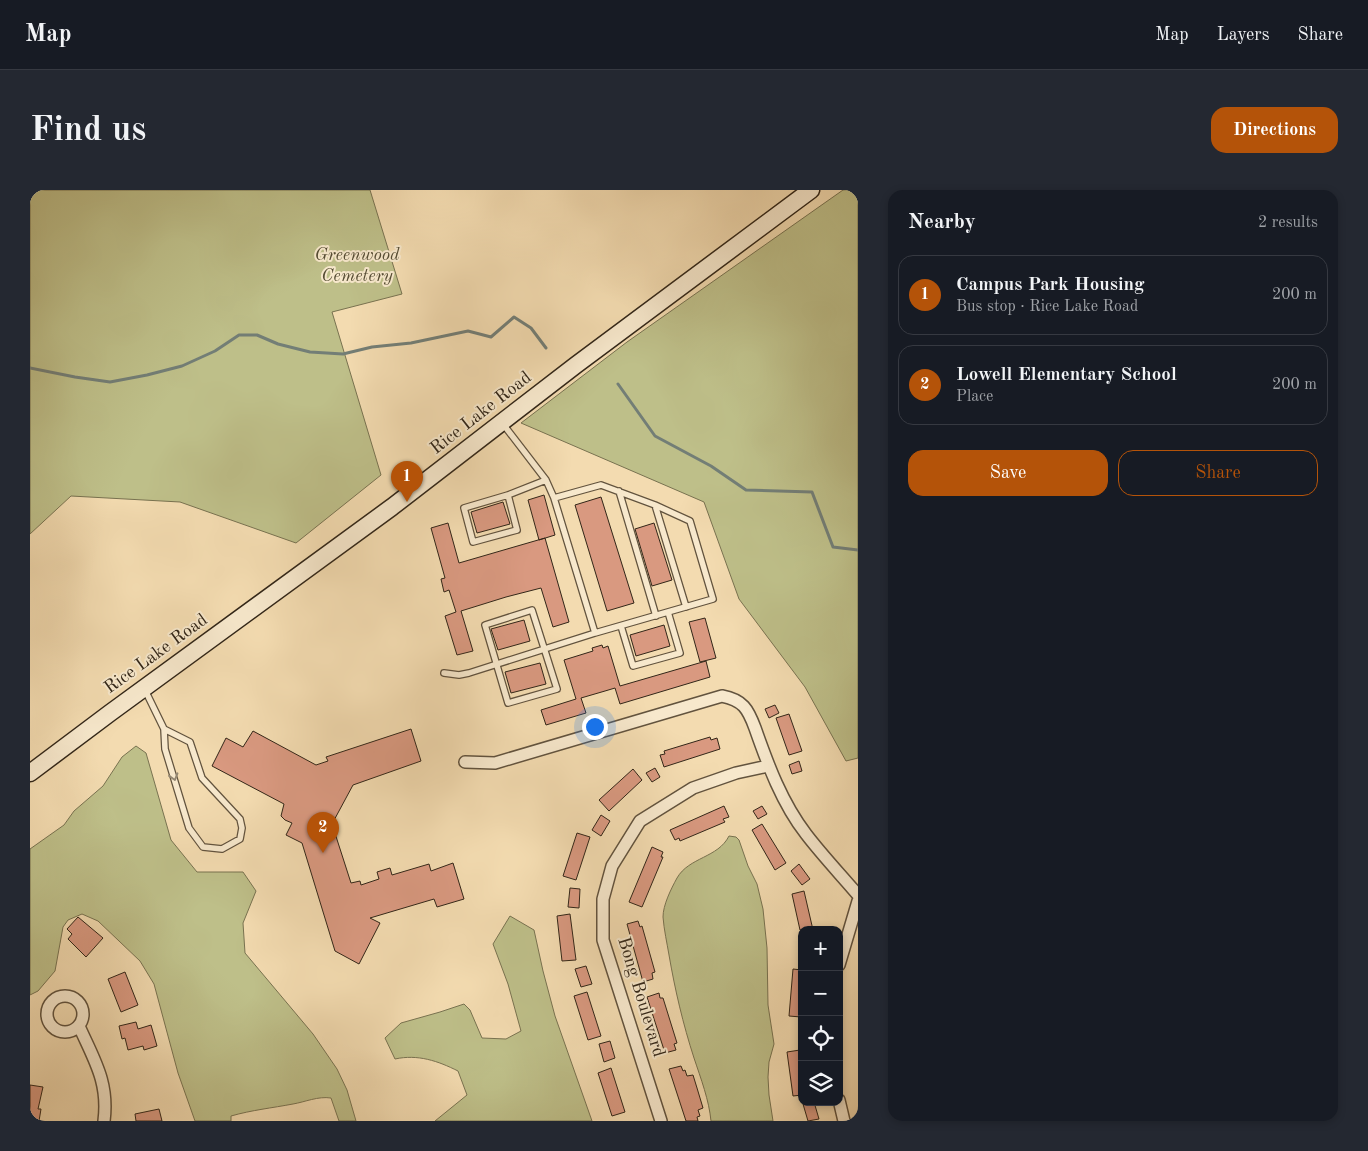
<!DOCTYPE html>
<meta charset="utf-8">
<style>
body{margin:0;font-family:"Old Standard TT",serif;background:#242831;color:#f1f3f6}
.controls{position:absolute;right:15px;bottom:15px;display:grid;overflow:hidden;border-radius:10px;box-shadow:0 2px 8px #0003}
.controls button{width:45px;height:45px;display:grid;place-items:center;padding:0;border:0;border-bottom:1px solid #363941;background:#171b24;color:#f1f3f6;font:25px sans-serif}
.you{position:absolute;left:564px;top:536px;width:18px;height:18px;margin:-12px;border:4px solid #fff;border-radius:50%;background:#1a73e8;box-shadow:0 0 0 8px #1a73e833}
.badge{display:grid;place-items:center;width:32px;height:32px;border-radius:50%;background:#b45309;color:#fff;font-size:16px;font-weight:700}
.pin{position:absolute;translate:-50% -41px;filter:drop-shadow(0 1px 2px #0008)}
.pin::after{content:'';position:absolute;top:26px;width:18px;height:15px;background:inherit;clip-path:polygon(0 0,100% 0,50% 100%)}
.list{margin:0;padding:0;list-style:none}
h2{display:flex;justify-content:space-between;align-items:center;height:65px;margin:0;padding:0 20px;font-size:21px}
h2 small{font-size:16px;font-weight:400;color:#9ea1a6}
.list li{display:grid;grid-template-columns:32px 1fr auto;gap:15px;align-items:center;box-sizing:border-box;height:80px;margin:0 10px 10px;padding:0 10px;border:1px solid #363941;border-radius:15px}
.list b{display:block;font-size:19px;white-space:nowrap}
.list p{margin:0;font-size:16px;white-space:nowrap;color:#9ea1a6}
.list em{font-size:16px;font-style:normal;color:#9ea1a6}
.actions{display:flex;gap:10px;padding:15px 20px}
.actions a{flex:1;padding:11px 0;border:1px solid #b45309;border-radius:15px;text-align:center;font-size:18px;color:#b45309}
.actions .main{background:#b45309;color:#fff}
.icon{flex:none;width:28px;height:28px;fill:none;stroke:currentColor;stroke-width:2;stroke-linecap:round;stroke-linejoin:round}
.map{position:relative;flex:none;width:828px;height:931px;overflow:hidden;border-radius:15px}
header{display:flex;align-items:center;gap:30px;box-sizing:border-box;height:70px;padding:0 25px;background:#171b24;border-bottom:1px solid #363941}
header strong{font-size:24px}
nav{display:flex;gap:28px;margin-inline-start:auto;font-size:18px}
.intro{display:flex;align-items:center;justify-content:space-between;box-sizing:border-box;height:120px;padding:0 30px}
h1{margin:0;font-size:35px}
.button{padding:12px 22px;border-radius:15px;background:#b45309;color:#fff;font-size:18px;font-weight:700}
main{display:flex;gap:30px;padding:0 30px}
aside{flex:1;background:#171b24;border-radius:15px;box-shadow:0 2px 8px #0003}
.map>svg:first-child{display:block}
</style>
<header>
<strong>Map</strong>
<nav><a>Map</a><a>Layers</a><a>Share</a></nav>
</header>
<div class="intro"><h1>Find us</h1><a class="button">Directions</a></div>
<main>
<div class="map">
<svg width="828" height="931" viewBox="0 0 828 931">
<rect width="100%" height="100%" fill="#f3dbb0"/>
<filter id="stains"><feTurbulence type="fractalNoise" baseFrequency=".004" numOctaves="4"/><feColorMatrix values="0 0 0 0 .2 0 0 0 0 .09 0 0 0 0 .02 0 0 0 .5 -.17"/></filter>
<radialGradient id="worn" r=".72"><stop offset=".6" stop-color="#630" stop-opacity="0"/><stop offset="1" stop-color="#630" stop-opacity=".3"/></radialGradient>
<path fill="#bebf89" stroke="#787250" d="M0,0H340L372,104L302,122L351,285L266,353L150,312L41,306L0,344Z
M813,0H828V568L816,571L775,497L709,409L674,312L491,233L597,152Z
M106,556L116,563L141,650L167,682H213L226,701L213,733L215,763L283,844L307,879L317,900L326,931H309L301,908C288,906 275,912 263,914C242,918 222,920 201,926V931H165L148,883L124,794L110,771L68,731L52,724L38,730L33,737L25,781L8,801L0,805V659L34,635L44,621L73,596L92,567Z
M699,646L706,647L709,650L718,676L727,694L733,719L737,758L738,815L744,854L739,872L738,887L739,905L743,931H681C679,910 671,889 664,868C653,834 645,800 639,765C637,753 634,740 633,727C633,715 641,699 647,688C659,667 688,668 699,646Z
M480,726L504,740L513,781L525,826L562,931H405L437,905L428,881C408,871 388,864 365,869L355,848L371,833L410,822L434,814L440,820L452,848L476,849L491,841L478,794L463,754Z"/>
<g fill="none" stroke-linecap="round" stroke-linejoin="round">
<path stroke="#737e76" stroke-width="3" d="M0,178L45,187L80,192L117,185L152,176L185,161L209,145H227L248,154L280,162L313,164L342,157L381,153L438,141L461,147L484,127L501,138L516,158
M588,194L625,246L681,276L716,300L782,302L803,357L828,360"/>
</g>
<path fill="#d99980" stroke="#322618" d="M514,305L525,345L509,350L498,310Z
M571,307L604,413L577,421L545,315Z
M473,312L480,334L447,343L441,322Z
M418,333L429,373L515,348L539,432L523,437L511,398L476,407L431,421L443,461L427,465L415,426L426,422L419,400L414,402L411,389L415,388L401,338Z
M624,333L642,390L622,396L605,339Z
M675,428L686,468L670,472L659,432Z
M494,430L500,451L468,460L461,439Z
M634,435L640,456L606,466L600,445Z
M572,455L573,458L578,456L590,496L676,471L680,487L590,514L585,498L575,501L551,508L556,523L516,535L511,520L546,509L534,470L563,461L562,458Z
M510,473L516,494L481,503L475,482Z
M745,515L749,523L739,528L735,519Z
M759,524L772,561L759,565L746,528Z
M381,539L391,571L323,595L302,634L321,693L330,691L331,695L349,689L347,682L360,678L362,685L399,674L401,681L423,673L434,709L407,717L404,709L340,728L350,733L329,774L305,761L272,653L256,645L262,633L255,630L251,626L254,614L182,576L196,548L213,557L223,541L286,575L298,571L296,567Z
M680,547L681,550L687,548L690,559L634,577L630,565L635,564L634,561Z
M769,571L772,581L762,584L759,575Z
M625,578L630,587L622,592L616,583Z
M603,579L612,590L579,621L569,610Z
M694,616L699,627L693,629L695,632L650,651L649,648L645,650L640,640Z
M732,616L737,624L728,629L723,621Z
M571,625L580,631L571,646L562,640Z
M732,634L756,673L745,680L722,640Z
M547,643L560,647L546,690L533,686Z
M622,657L633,662L631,667H633L612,717L599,712Z
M769,674L780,689L772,695L761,681Z
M540,698L550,699L549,718L538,717Z
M774,701L783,740H770L762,704Z
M540,724L546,770L532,771L527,726Z
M48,727L73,748L56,767L38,749L42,744L37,739Z
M608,731L610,737L612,736L625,782L622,783L623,789L613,792L597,734Z
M556,776L562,794L551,797L545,779Z
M763,779L772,780L771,827L759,826Z
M95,782L108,815L91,822L78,789Z
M557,802L571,846L558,850L544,806Z
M629,803L630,808H633L647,853L644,854L646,860L635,863L617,807Z
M106,832L108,839L121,835L127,856L114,860L113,856L98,860L95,848L92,849L89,836Z
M580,851L585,868L574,872L569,854Z
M770,860L772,905L763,906L757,862Z
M651,876L653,881L655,880L657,886L663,885L667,898L673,918L668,920L670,926L667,927L668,931H656L639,879Z
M581,878L595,922L582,926L568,883Z
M0,895L13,897L8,919H11L9,931H0Z
M781,912H784L789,929L778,931L773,914Z
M129,919L132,931H106L105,924Z"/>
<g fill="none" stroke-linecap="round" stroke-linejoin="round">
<defs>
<path id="service" d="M473,234L516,290L524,308L565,443L683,409L660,331L625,315L571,295L524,308
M589,301L626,426
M478,305L434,318L443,352L487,340L478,305L516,290
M625,315L656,417
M502,420L527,499L478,513L455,435Z
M591,436L603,476L650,463L638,422
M414,483L429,485L439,483L565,443
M115,500L134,539L135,559L159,638L173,657L192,659L210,649L212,638L210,629L172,588L160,552L134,539"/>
<path id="minor" d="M435,572L465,573L692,506C713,510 718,519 725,538C738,575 752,613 776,644C792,665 811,685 828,705
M809,775L828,711
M17 824a18 18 0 1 1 36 0a18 18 0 1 1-36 0Z
M49,836C64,870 79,892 74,931
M809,910L814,931
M631,931L573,750V709L582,676L610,631L663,598L706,583L738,576"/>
<path id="secondary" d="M0,583L80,523L362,317L546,175L781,0"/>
</defs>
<use href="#service" stroke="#62533e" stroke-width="8"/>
<use href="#minor" stroke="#62533e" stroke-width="14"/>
<use href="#secondary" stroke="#322618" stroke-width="19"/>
<use href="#service" stroke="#f7e8cc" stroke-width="5.5"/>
<use href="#minor" stroke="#f7e8cc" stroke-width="11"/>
<use href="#secondary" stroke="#f7e8cc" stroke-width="16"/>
</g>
<defs><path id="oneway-chevron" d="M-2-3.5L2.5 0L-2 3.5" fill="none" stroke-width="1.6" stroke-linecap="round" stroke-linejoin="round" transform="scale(1.25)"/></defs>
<use stroke="#948772" href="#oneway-chevron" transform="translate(144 587) rotate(73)"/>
<g text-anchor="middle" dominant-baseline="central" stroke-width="4" stroke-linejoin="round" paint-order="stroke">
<g font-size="18" font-style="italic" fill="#554c34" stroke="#f7e8cc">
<text x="327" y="65">Greenwood<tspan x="327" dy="21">Cemetery</tspan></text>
</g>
<g font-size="18" fill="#322618" stroke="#f7e8cc">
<text transform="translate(451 223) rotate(-38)">Rice Lake Road</text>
<text transform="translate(126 464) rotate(-36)">Rice Lake Road</text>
<text transform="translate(611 807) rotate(73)">Bong Boulevard</text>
</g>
</g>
<rect width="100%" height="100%" filter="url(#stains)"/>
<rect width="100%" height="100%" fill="url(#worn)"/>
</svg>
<div class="controls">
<button>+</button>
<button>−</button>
<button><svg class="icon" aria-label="locate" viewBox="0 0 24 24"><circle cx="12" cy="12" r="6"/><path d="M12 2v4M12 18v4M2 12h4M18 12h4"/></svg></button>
<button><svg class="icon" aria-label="layers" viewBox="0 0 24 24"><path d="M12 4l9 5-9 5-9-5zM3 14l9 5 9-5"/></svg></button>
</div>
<div class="you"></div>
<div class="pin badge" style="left:377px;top:312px">1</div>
<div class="pin badge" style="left:293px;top:663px">2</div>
</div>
<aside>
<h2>Nearby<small>2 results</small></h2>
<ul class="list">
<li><span class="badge">1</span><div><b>Campus Park Housing</b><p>Bus stop · Rice Lake Road</p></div><em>200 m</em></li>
<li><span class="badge">2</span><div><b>Lowell Elementary School</b><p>Place</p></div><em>200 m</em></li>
</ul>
<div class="actions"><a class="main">Save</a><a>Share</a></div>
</aside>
</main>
